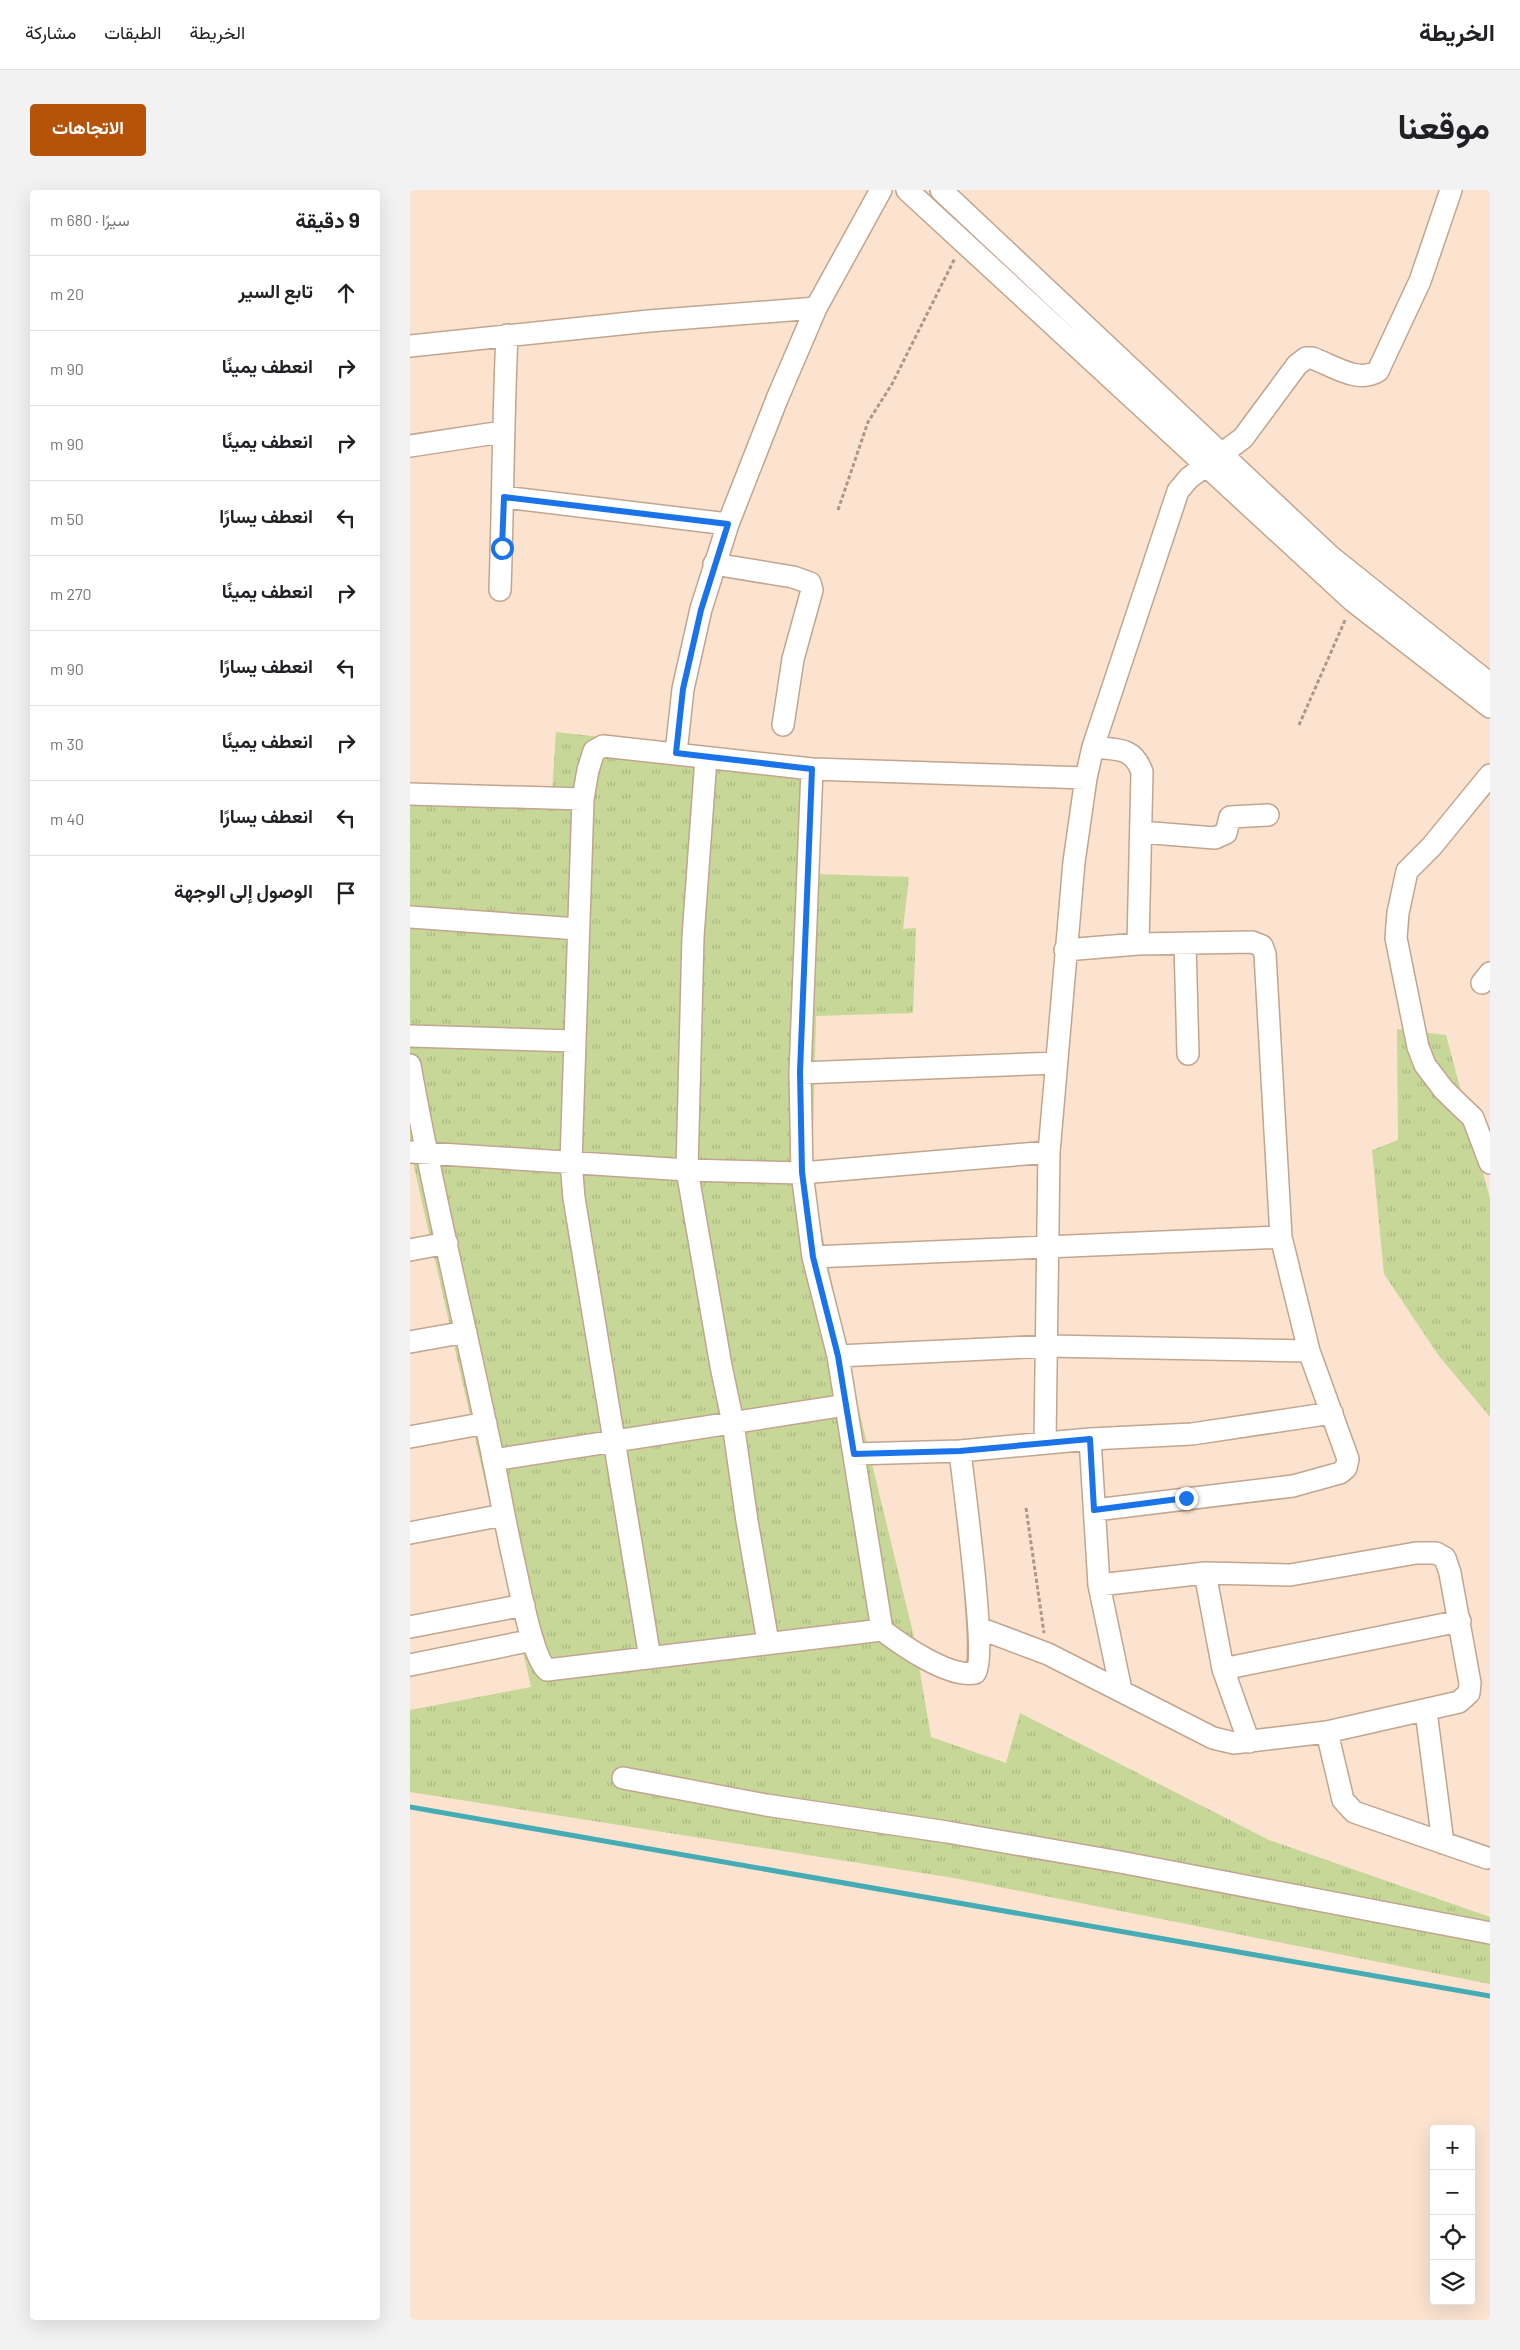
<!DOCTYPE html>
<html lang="ar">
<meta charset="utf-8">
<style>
body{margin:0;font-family:Barlow,Vazirmatn,sans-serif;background:#f2f2f2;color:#202124;direction:rtl}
.controls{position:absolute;right:15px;bottom:15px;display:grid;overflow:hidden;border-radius:5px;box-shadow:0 5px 20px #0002}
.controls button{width:45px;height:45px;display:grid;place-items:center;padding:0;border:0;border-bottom:1px solid #e0e0e0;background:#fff;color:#202124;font:25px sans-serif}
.stop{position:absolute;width:15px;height:15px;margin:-11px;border:4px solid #1a73e8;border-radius:50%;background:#fff}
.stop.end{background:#1a73e8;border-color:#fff;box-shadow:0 1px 5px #0008}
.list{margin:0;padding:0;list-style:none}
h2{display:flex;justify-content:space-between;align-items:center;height:65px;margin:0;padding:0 20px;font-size:21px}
h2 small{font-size:16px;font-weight:400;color:#757577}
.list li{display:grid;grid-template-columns:32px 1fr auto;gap:15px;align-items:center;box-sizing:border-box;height:75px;padding:0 20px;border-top:1px solid #e0e0e0}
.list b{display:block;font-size:19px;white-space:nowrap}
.list em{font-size:16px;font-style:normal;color:#757577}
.icon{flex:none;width:28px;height:28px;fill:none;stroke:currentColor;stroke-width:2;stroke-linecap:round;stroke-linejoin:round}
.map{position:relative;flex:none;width:1080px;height:2130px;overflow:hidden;direction:ltr;border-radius:5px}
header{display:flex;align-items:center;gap:30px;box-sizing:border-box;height:70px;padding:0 25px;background:#fff;border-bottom:1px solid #e0e0e0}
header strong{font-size:24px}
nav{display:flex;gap:28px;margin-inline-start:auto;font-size:18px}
.intro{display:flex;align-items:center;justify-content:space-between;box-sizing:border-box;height:120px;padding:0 30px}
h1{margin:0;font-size:35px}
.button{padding:12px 22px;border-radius:5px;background:#b45309;color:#fff;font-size:18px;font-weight:700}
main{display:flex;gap:30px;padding:0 30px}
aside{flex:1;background:#fff;border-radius:5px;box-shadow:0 5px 20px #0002}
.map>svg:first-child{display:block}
</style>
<header>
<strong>الخريطة</strong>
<nav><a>الخريطة</a><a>الطبقات</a><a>مشاركة</a></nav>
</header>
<div class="intro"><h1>موقعنا</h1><a class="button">الاتجاهات</a></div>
<main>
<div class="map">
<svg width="1080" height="2130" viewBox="0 0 1080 2130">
<defs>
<pattern id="grass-tufts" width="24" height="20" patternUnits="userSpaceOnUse" patternTransform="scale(1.25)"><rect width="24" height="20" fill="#c6d798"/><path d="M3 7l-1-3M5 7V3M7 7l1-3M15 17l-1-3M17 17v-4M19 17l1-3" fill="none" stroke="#aab882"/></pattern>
</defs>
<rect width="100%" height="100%" fill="#fbe3d0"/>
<path fill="url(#grass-tufts)" d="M146,542L412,572L406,684L499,687L493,739L506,738L503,823L406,826L402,992L439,1179L504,1447L521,1547L596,1573L610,1523L859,1650L1080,1727V1794L544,1688L0,1602V1520L121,1497L0,959V597L142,603Z
M987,839L1036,845L1080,1009V1227L1029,1166L974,1084L962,960L988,950Z"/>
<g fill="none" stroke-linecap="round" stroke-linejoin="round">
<path stroke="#45acb6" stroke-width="5" d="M0,1617L1080,1806"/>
<defs>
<path id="minor" d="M497,0L943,411L1080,517
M531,0L920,366L1080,494
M0,156L239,131L406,118
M0,256L92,242
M94,307L318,334
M304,374L383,387L400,393L402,400L383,469L373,535
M90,400C93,315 93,230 97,145
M683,557C706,560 723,556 732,582L728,754
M266,563L273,499L291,419L318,334L367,209L406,118L471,0
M296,568L283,747L277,980L311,1176L323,1233L337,1331L358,1452
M402,579L390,883L392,983L403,1067L428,1166L472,1440
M1080,585L1022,656L997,681L988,723L986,748L1008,857L1015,875L1034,900L1063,928L1080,973
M0,604L173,609L178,580L184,561L193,556L402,579L676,588
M173,609L161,972L164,1008L240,1468
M731,642L805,648L816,643L820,627L858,625
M0,727L168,739
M775,753L778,864
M655,760L728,754L842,752L852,756L855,764L871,1047L899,1161L938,1269L936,1278L930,1283L883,1296L685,1320
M1072,793L1080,783
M0,846L164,851
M0,875C21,995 50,1113 75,1231C86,1278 93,1325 104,1372C109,1394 122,1467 137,1480L472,1440C493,1456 539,1488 565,1483C578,1469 553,1291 550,1261
M390,883L646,873
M0,962L277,980L392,983L639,962
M0,1060L37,1053
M403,1067L871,1047
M0,1152L56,1142
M428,1166L638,1156L899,1161
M0,1247L76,1233
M680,1249L689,1395L711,1500
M635,1252L639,962L664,672L676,588L683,557L768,301L779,288L833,248L887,175L896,168H902C922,175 948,194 968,181L1010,91L1041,0
M444,1264L550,1261L680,1249L782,1244L922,1223
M83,1270L436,1215
M0,1343L93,1325
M795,1383L813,1479L839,1552
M0,1437L114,1415
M569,1438L638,1464L803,1548L824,1553L917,1542L1049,1512L1059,1503L1060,1493L1040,1383L1035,1368L1026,1363H1006L880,1385L795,1383L689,1395
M0,1475L123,1450
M813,1479L1050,1431
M1016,1521L1033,1653
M917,1542L933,1610L944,1622L1077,1668
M213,1588L356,1615L537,1642L710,1672L1080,1743"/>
</defs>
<use href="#minor" stroke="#c2a58e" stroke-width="24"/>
<path stroke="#ab9889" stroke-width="3" stroke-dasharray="4 2.5" stroke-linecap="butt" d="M428,320L458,232L482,194L545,68
M889,535L936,428
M616,1318L634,1443"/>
<use href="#minor" stroke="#fff" stroke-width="21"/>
</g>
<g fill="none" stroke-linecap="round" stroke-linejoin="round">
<path stroke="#1a73e8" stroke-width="6" d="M92,358L94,307L318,334L291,420L273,499L266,563L402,579L390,882L392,982L403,1067L428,1166L444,1264L550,1261L680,1249L684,1320L776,1308"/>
</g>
</svg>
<div class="controls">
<button>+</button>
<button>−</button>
<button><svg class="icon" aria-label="locate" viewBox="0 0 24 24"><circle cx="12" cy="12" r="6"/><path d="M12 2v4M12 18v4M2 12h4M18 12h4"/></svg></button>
<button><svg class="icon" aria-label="layers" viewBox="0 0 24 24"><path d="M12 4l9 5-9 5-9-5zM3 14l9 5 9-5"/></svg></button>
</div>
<div class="stop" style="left:92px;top:358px"></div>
<div class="stop end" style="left:776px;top:1308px"></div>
</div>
<aside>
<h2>9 دقيقة<small>سيرًا · 680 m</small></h2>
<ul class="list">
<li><svg class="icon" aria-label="ahead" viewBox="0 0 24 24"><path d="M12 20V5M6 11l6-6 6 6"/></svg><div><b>تابع السير</b></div><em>20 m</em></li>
<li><svg class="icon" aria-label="right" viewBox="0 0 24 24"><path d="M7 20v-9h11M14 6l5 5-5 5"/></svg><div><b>انعطف يمينًا</b></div><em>90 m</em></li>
<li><svg class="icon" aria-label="right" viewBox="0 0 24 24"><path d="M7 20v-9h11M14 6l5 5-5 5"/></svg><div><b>انعطف يمينًا</b></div><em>90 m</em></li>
<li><svg class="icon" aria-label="left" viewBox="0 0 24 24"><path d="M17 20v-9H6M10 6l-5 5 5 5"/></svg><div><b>انعطف يسارًا</b></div><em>50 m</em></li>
<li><svg class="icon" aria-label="right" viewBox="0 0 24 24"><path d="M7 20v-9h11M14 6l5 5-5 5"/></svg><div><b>انعطف يمينًا</b></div><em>270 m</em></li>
<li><svg class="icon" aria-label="left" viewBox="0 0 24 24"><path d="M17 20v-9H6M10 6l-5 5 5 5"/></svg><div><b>انعطف يسارًا</b></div><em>90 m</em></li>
<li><svg class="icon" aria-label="right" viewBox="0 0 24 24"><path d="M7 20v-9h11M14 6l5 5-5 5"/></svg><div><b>انعطف يمينًا</b></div><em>30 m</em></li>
<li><svg class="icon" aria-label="left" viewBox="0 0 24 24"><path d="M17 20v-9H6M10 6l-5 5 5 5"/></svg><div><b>انعطف يسارًا</b></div><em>40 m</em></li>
<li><svg class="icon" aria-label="arrive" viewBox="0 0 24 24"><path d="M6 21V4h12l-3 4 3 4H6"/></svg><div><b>الوصول إلى الوجهة</b></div></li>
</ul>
</aside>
</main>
